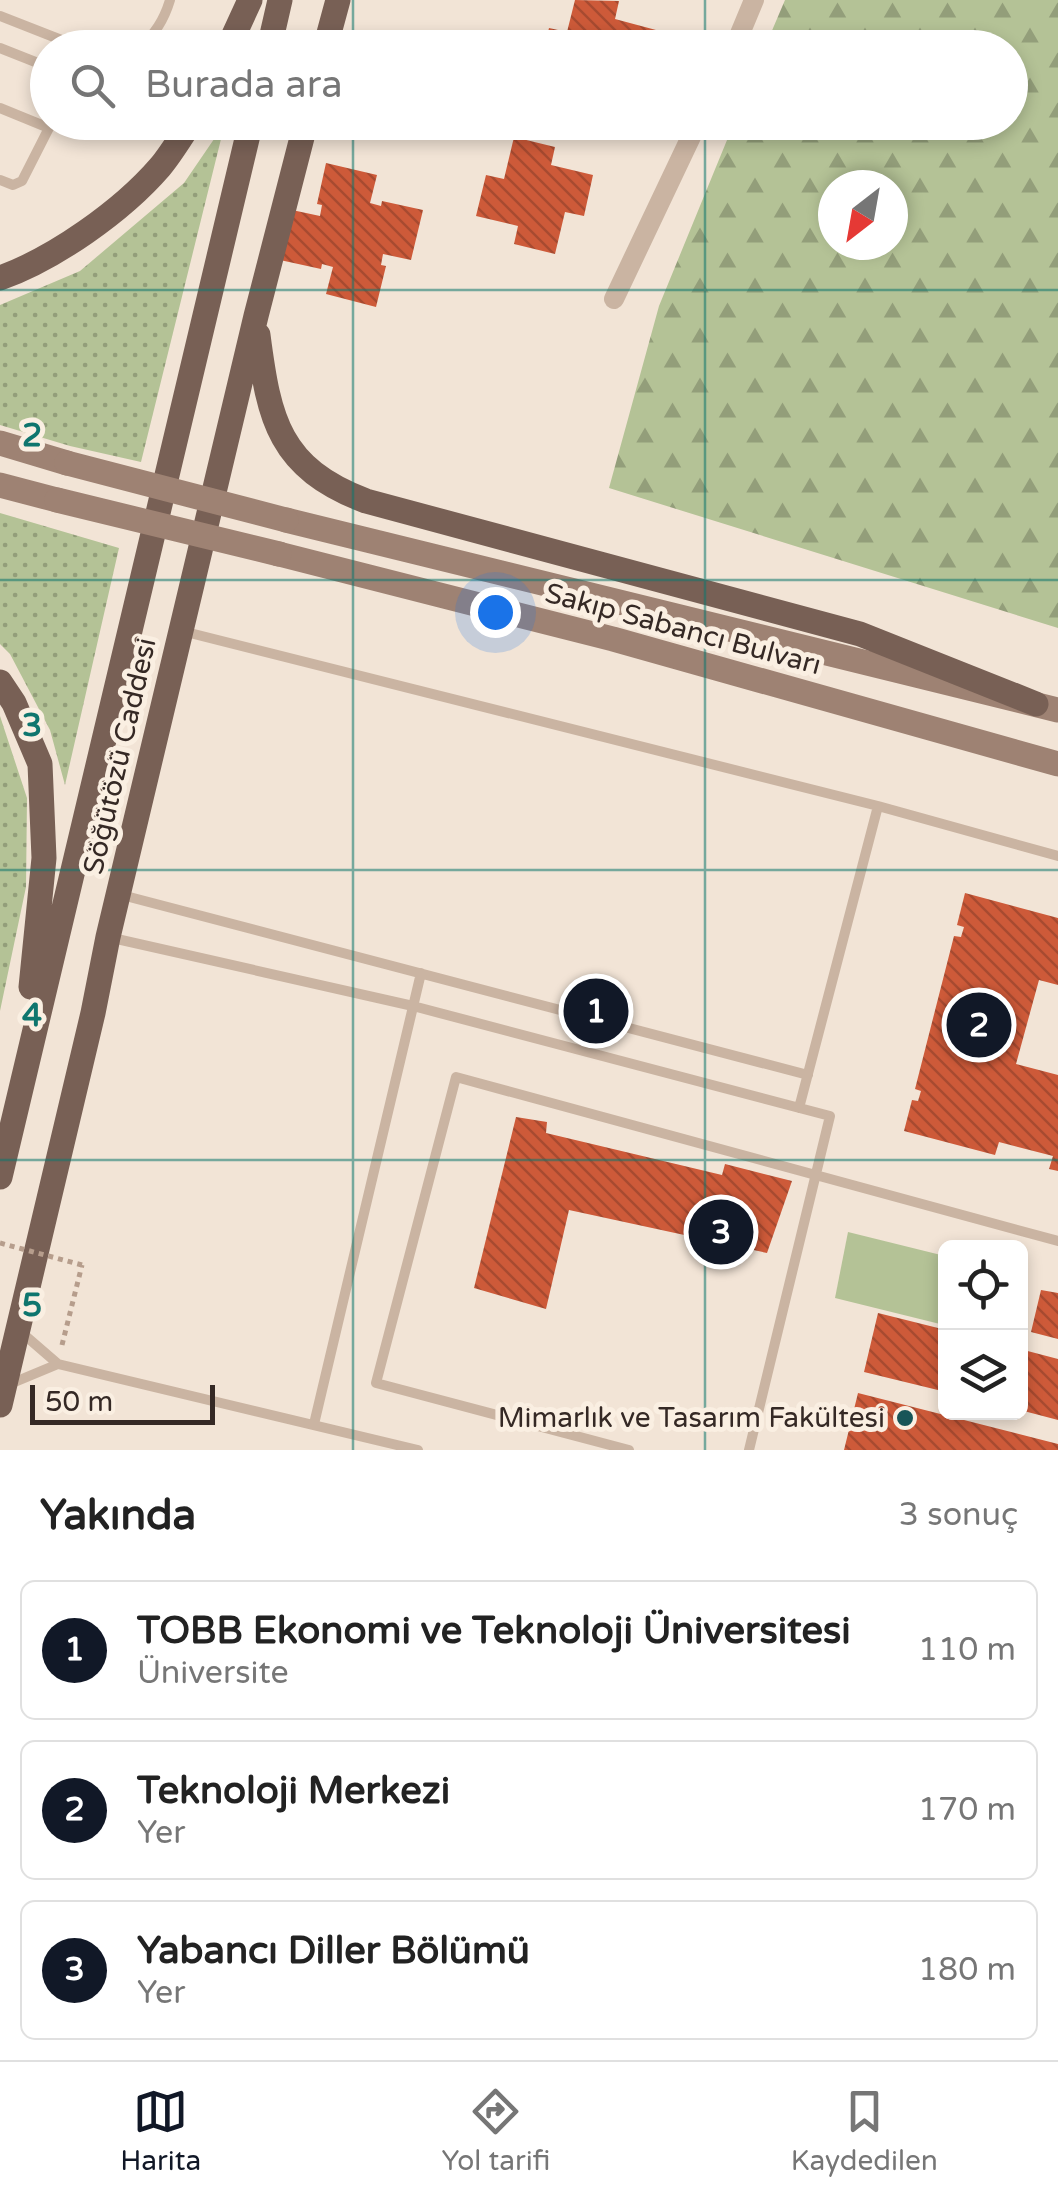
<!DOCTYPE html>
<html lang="tr">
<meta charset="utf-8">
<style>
body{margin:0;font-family:"Varela Round",sans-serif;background:#f6f6f6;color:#222}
.controls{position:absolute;right:30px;bottom:30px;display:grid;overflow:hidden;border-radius:15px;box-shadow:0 5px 15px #0003}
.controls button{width:90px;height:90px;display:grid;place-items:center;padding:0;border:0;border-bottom:2px solid #e0e0e0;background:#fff;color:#222;font:50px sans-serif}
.compass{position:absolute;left:818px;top:170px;width:90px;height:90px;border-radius:50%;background:#fff;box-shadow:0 5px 15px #0003;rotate:211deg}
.scale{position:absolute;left:30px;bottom:25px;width:185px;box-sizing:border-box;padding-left:10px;border:5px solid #352925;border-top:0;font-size:28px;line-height:35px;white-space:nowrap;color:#352925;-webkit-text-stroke:8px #faefe2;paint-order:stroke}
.you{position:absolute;left:495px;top:612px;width:35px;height:35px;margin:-25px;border:8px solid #fff;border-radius:50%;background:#1a73e8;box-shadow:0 0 0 15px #1a73e833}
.badge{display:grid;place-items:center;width:65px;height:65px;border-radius:50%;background:#111827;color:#fff;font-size:32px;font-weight:700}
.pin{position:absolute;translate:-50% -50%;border:5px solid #fff;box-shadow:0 2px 10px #0006}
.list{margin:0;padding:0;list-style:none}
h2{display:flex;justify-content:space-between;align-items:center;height:130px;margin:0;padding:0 40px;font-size:42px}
h2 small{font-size:32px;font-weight:400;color:#767676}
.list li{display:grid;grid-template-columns:65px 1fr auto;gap:30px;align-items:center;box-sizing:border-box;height:140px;margin:0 20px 20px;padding:0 20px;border:2px solid #e0e0e0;border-radius:15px}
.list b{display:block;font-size:38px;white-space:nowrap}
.list p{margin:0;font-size:32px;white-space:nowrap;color:#767676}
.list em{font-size:32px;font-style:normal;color:#767676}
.icon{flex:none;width:55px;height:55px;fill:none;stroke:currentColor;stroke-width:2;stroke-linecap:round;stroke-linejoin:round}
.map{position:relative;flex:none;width:1058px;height:1450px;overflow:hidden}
.search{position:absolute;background:#fff;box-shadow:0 5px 15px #0003;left:30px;right:30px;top:30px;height:110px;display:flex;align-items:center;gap:25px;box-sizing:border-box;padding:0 35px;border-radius:55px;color:#767676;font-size:38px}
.sheet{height:610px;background:#fff}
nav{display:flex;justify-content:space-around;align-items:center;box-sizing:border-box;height:140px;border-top:2px solid #e0e0e0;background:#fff;font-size:28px;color:#767676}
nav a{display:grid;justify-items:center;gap:5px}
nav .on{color:#111827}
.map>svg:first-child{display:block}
</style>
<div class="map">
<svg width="1058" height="1450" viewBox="0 0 1058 1450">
<defs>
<pattern id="grass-dots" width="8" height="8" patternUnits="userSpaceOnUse" patternTransform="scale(2.5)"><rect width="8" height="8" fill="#b4c296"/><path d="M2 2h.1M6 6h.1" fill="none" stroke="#939e7a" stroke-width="1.8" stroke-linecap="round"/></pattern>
<pattern id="forest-firs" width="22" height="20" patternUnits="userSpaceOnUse" patternTransform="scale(2.5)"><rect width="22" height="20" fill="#b4c296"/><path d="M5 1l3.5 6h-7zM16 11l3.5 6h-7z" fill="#939e7a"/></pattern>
<pattern id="building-back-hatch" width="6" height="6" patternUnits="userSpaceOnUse" patternTransform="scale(2.5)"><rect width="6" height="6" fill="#cd5a39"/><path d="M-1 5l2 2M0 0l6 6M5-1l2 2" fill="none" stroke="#a74a30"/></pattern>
</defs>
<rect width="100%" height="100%" fill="#f2e4d6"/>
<path fill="url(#grass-dots)" d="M225,123L141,462L70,446L0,425V305L80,271L184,183Z
M0,513L119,548L65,785L50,730L10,654L0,644Z
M0,716L27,798L26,887L0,1011Z"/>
<path fill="url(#forest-firs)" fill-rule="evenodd" d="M785,0H1058V628L609,488L659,306L734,123L1010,122V48L765,47ZM833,185H893V245H833Z"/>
<path fill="#b4c296" d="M848,1232L945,1256V1303L940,1324L835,1298Z"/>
<path fill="url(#building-back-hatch)" d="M575,0L619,1L615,19L656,30L652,48H544L549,28L567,32Z
M514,137L555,147L551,165L593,175L584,216L565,212L555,254L514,244L518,226L476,216L486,175L504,179Z
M326,163L377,175L370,203L381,206L382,201L423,210L411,260L383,254L381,265L386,266L376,307L326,294L333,267L322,264L321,269L280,260L292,210L320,216L322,205L317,204Z
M965,893L1058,918V985L1039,980L1016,1064L1058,1075V1171L1049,1169L1053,1156L999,1142L995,1155L904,1131L912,1100L918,1101L921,1091L915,1089L954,936L961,937L964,927L957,925Z
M516,1117L547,1122L546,1133L722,1175L725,1164L792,1181L767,1253L569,1210L546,1309L474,1288Z
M1041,1290L1058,1293V1339L1031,1332Z
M878,1313L946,1330V1392L864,1372Z
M1020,1349L1058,1359V1420L1020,1410Z
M858,1393L1058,1444V1450H844Z"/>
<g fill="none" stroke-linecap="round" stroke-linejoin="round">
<path stroke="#b69d8c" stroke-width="5" stroke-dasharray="5 5" stroke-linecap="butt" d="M62,1345L82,1265"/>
<path stroke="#cab4a2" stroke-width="10" d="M0,16L64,41L92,48
M0,48L48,67
M139,48C155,34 164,20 170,0
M0,108L49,128
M0,180L13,185L22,181L52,122
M182,631L878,806L1058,856
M118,894L808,1075
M108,937L413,1006L830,1116L749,1450
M799,1108L878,806
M21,1332L58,1364L418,1450
M10,1384L58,1364
M314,1424L421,973
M629,1450L376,1383L456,1077L1058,1241"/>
<path stroke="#cab4a2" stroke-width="20" d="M734,48L754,0
M614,299L698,122"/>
<path stroke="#9e8273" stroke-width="25" d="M0,443L67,463
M0,485L57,500
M286,520L1058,710
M279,554L613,639L1058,764"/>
<path stroke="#786055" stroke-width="25" d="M228,48L250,0
M269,48L280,0
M325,48L338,0
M0,278C54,259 122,211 160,167C171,154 181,137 191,122
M258,335C269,420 279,468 366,501L860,634L1036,704
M0,682L14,703L40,764L44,858L31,987
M0,1177L251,122
M0,1405L93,1013L108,937L256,316L306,122"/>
<path stroke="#b69d8c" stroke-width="5" stroke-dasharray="5 5" stroke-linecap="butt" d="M0,1243L82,1265"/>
<path stroke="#9e8273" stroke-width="25" d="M67,463L286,520
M57,500L279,554"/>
</g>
<path fill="none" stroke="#0f766e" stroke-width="2.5" stroke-opacity="0.55" d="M353,0V48M705,0V48M353,122V1450M705,122V1450M0,290H1058M0,580H1058M0,870H1058M0,1160H1058"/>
<circle fill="#185558" stroke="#faefe2" stroke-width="4" cx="905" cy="1418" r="10"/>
<g text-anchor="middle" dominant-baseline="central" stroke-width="10" stroke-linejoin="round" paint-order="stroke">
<g font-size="28" fill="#352925" stroke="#faefe2">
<text transform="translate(683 629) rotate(15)">Sakıp Sabancı Bulvarı</text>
<text transform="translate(120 756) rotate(-77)">Söğütözü Caddesi</text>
</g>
<g font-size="28" fill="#352925" stroke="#faefe2" text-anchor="end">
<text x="885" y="1418">Mimarlık ve Tasarım Fakültesi</text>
</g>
</g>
<g font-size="32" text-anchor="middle" font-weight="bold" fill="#0f766e" stroke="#faefe2" stroke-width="10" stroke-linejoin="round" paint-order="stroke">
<text x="32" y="446">2</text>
<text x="32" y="736">3</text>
<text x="32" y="1026">4</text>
<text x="32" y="1316">5</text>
</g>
</svg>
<div class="controls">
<button><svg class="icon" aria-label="locate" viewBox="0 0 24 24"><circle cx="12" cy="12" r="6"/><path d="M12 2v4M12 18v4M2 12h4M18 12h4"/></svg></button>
<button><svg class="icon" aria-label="layers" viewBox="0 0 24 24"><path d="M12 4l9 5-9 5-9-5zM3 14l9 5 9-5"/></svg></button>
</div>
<svg class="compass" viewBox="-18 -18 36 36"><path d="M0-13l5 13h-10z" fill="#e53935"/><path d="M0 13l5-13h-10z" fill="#767676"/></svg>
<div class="scale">50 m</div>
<div class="you"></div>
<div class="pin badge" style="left:596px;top:1011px">1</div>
<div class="pin badge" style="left:979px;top:1025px">2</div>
<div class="pin badge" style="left:721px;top:1232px">3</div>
<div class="search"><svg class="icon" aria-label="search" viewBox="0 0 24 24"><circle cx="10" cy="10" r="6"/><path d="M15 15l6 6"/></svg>Burada ara</div>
</div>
<section class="sheet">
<h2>Yakında<small>3 sonuç</small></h2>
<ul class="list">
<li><span class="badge">1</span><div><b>TOBB Ekonomi ve Teknoloji Üniversitesi</b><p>Üniversite</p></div><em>110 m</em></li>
<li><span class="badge">2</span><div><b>Teknoloji Merkezi</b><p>Yer</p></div><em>170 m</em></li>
<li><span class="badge">3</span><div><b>Yabancı Diller Bölümü</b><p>Yer</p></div><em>180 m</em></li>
</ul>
</section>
<nav>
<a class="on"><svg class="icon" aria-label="map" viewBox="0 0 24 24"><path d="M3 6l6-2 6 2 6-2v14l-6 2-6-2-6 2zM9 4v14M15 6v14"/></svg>Harita</a>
<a><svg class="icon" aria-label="directions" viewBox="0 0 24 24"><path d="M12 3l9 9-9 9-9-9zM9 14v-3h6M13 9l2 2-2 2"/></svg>Yol tarifi</a>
<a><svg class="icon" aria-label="saved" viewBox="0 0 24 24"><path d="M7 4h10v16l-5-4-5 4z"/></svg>Kaydedilen</a>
</nav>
